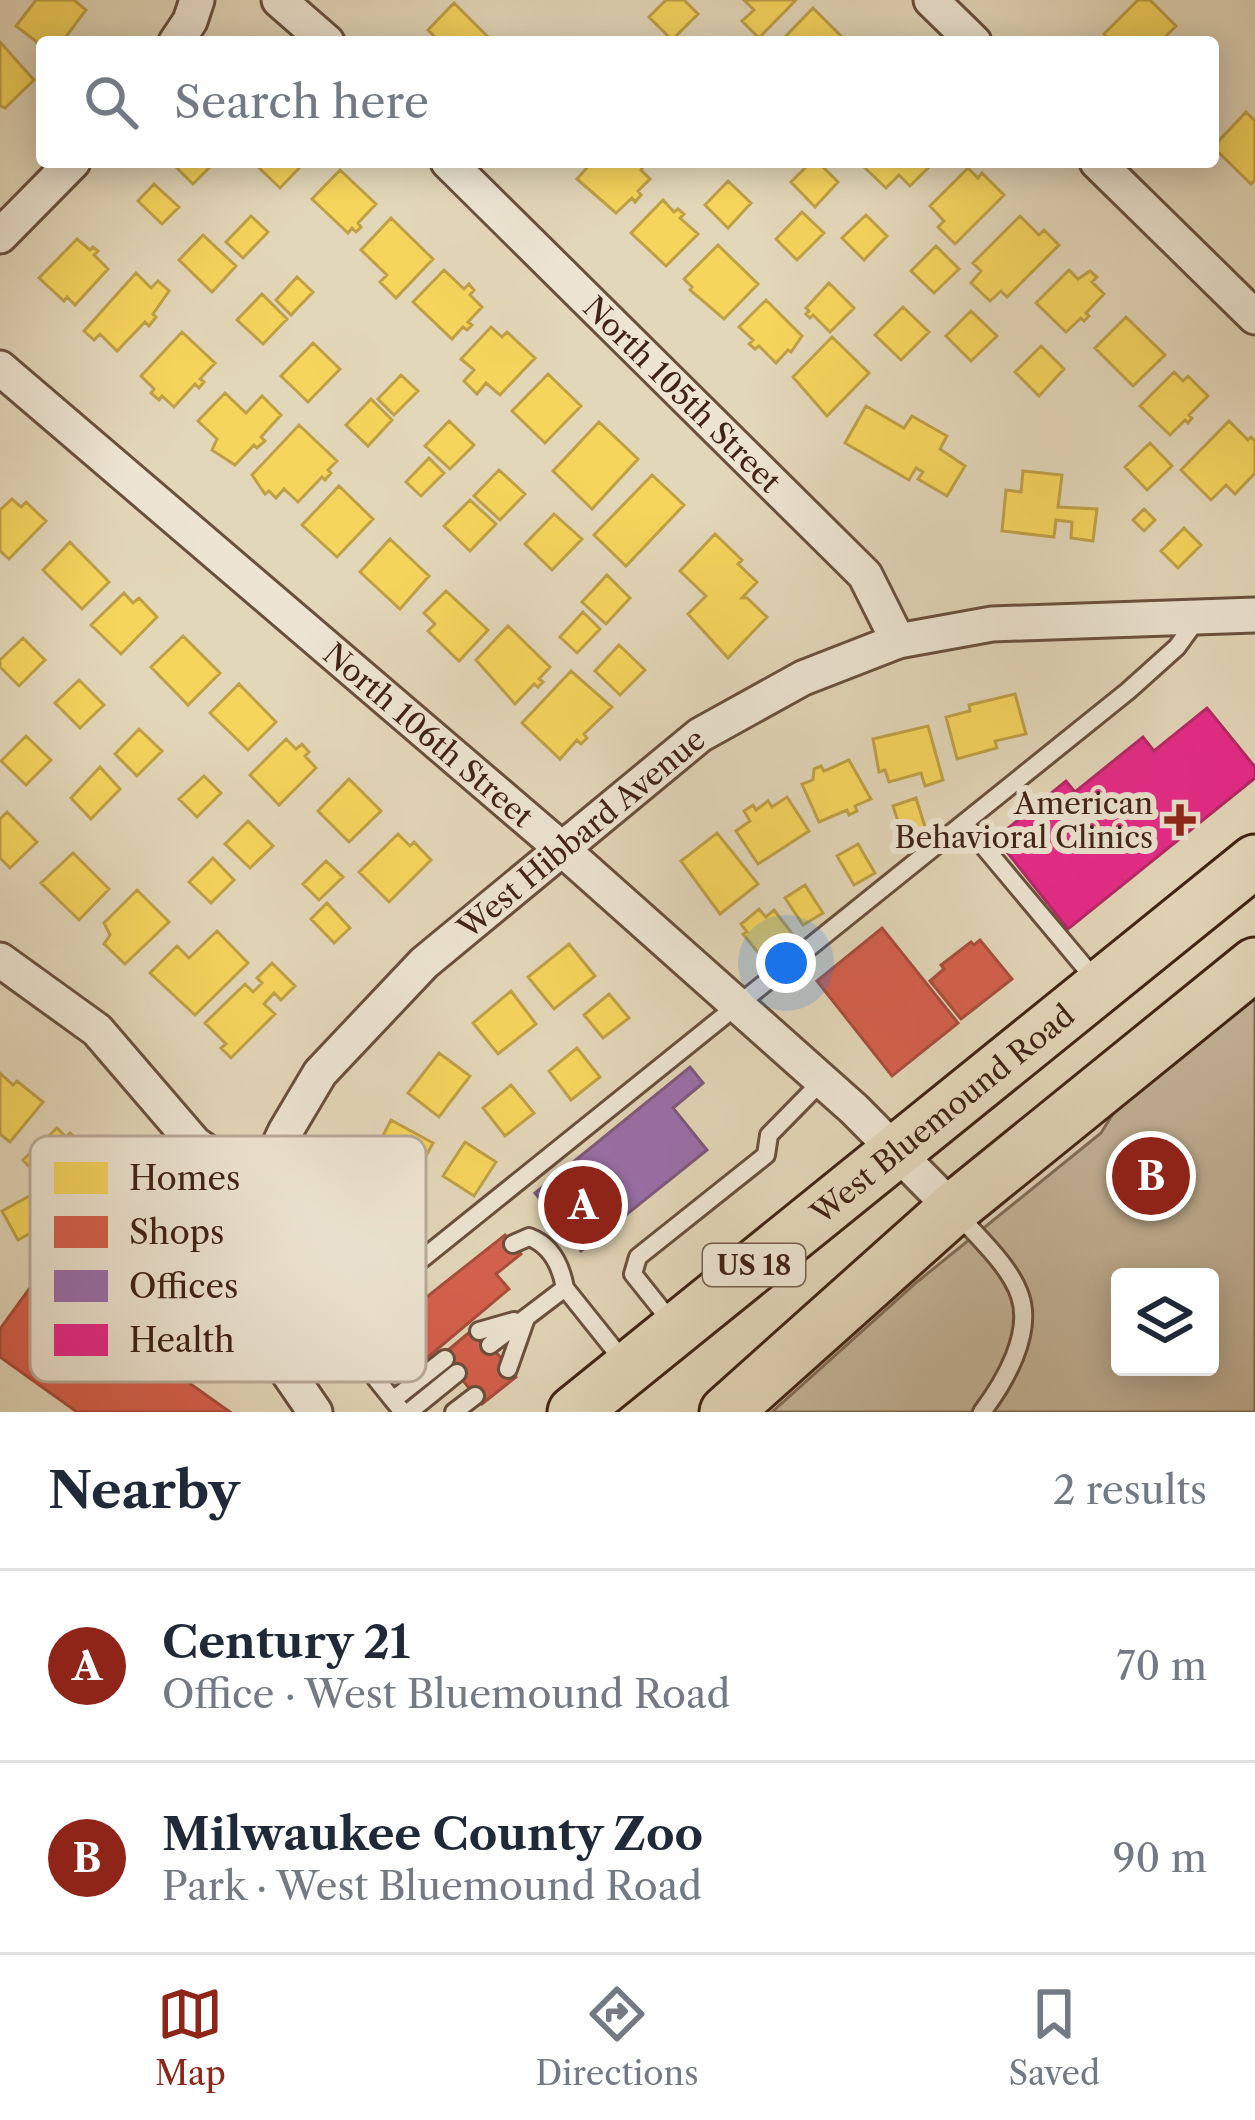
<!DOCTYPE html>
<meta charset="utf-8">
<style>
body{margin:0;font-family:"Libre Caslon Text",serif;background:#f2f2f3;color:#1f2937}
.controls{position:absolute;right:36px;bottom:36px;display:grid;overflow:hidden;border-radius:12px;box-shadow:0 6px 30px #0003}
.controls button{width:108px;height:108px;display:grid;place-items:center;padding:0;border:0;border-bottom:3px solid #e0e1e3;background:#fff;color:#1f2937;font:60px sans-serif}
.you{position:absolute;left:786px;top:963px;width:42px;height:42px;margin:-30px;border:9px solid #fff;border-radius:50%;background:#1a73e8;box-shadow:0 0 0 18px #1a73e833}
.badge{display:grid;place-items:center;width:78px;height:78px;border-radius:50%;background:#8f2418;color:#fff;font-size:39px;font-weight:700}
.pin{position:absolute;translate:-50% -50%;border:6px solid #fff;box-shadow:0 3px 12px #0006}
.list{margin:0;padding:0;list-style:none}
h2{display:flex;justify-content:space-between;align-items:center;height:156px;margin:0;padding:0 48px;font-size:51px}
h2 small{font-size:39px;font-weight:400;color:#747a83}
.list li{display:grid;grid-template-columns:78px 1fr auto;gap:36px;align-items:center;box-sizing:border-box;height:192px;padding:0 48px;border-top:3px solid #e0e1e3}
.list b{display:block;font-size:45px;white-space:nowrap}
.list p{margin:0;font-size:39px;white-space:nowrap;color:#747a83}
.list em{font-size:39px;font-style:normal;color:#747a83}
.icon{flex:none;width:66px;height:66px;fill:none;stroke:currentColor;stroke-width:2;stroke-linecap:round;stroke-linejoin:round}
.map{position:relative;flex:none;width:1255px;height:1412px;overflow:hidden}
.search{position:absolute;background:#fff;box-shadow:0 6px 30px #0003;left:36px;right:36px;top:36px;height:132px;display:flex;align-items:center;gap:30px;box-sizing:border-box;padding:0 42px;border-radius:12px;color:#747a83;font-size:45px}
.sheet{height:540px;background:#fff}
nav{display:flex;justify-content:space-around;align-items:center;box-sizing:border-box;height:168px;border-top:3px solid #e0e1e3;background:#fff;font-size:33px;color:#747a83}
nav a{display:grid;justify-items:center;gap:6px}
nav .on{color:#8f2418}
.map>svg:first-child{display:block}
</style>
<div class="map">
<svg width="1255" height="1412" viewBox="0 0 1255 1412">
<rect width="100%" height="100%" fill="#e3d7b9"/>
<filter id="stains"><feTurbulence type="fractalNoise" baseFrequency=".00167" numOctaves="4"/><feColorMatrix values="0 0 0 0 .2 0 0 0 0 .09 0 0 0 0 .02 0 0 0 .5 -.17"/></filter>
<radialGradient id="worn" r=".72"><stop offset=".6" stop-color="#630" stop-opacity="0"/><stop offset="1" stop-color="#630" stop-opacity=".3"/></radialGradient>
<path fill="#c7b89d" stroke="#846e59" stroke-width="3" fill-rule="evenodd" d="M1255,998V1412H772L917,1282L1101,1133L1114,1112ZM1120,1277H1210V1367H1120Z"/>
<path fill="#f6d55c" stroke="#c0a047" stroke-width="3" d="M36,0H74L86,10L62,42H42V46L16,26Z
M666,0H684L698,14L672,40L649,17Z
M744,0H796L759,38L742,21L754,10Z
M1138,0H1150L1176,26L1160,42H1112L1104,34Z
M454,3L493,42H440L428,30Z
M813,8L847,42H790L785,37Z
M0,42L34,80L5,108L0,106Z
M1246,112L1255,121V180L1251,184L1213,147Z
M171,162H215L193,184Z
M253,162H305L280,188Z
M592,162H646L641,170L650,179L638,191L641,195L635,202L632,198L616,213L577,179Z
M811,162H818L838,182L815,207L791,182Z
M867,162H934L910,186L899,175L886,188L863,166Z
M968,168L978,178L982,173L1004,195L955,244L938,227L944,221L930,206Z
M340,170L376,204L358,223L361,227L356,232L352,228L348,233L312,199Z
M728,181L751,203L728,228L705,205Z
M154,184L179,207L162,224L138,201Z
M663,200L674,212L678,209L684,214L680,218L698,234L666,266L631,233Z
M802,212L824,233L797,260L776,239Z
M866,215L887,236L864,260L842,238Z
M251,216L268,232L243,258L226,242Z
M1020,216L1039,235L1044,230L1059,245L1007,297L1001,291L990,301L971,283L981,271L973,263Z
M391,218L433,259L396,298L380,282L387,275L361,250Z
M203,235L236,266L212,292L179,260Z
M77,239L90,250L93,247L98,251L94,255L108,269L75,305L67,297L64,301L39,278Z
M718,245L758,284L724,319L690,290L692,287L684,279Z
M936,246L959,269L934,293L911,271Z
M444,270L464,289L469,284L474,290L470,295L482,307L468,322L472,325L467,330L463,327L452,339L413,302Z
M1069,270L1078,279L1090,271L1097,277L1092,282L1104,294L1086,313L1089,316L1084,321L1081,318L1066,332L1036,303Z
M136,273L151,288L158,281L169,291L153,314L156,317L149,326L145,322L117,351L100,334L94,340L84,331Z
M297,277L313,292L291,315L276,300Z
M829,283L854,308L830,332L813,315L810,318L806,314L809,311L806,308Z
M262,294L287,319L263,344L237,320Z
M766,300L802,336L791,352L788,350L776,363L759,346L755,349L749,344L753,340L739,327Z
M903,307L929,332L901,360L875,335Z
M971,311L997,336L971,361L946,336Z
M1126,317L1165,355L1133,386L1095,348Z
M491,327L502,337L507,332L535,358L500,395L486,383L477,394L464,381L474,370L461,359Z
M182,332L215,363L200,379L204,382L199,388L195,384L174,407L162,396L159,400L151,393L154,389L141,376Z
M832,337L869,373L827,416L793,377Z
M313,343L340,369L308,402L281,376Z
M1041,346L1064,369L1039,396L1015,372Z
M1174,372L1183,381L1188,376L1208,396L1189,415L1192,418L1188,423L1185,420L1170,435L1140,406Z
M548,374L581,406L545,443L512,411Z
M401,375L418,391L394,415L378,399Z
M225,393L246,413L262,396L281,415L261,437L265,441L257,448L254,445L235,465L212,450L217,439L198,421Z
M371,399L392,420L368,446L346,425Z
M866,406L904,428L912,416L947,436L940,449L965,466L947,496L918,479L923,472L916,468L909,480L845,443Z
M449,421L474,445L450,469L425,446Z
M1229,421L1248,440L1251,437L1255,441V473L1235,494L1226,485L1211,500L1181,470Z
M599,422L638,459L592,509L553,471Z
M299,425L337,461L328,470L331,473L325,480L322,477L298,502L284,489L276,498L269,491L265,494L252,475Z
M1150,443L1172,466L1147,490L1125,467Z
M429,458L444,473L421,496L406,482Z
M499,470L525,494L500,520L474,496Z
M1023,471L1062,475L1058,507L1097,509L1093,541L1071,538L1072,522L1056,520L1054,537L1002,531L1006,490L1021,492Z
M652,475L684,505L626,566L594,535Z
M339,486L373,519L337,557L302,525Z
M12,499L21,507L26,502L46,521L9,559L0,551V510Z
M470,500L496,524L470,551L444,526Z
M1144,509L1155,520L1144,531L1133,520Z
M554,514L582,539L552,570L525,544Z
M1184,528L1201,545L1178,568L1161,551Z
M715,534L742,560L738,564L757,582L742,598H747L767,617L728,658L688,614L706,596L680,571Z
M390,539L429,576L400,609L360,572Z
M70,542L109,582L82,609L43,570Z
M607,575L630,598L606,624L582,602Z
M446,591L488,630L459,661L428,631L435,624L424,613Z
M124,593L133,603L139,598L157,617L121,654L91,625Z
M583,612L600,629L577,653L560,637Z
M508,626L550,667L539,679L543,682L538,687L534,684L515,704L476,660Z
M183,636L220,673L188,705L151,667Z
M23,638L45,660L19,686L0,667V660Z
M619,645L645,670L620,695L595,671Z
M571,671L612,707L584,734L587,738L581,744L577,740L560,759L522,723Z
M79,680L104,705L80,728L55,703Z
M239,684L276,722L248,750L210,713Z
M1015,694L1026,734L995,741L997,748L957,759L946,717L970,711L969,705Z
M928,726L943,780L925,786L921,773L889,782L885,770L879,772L873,739Z
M139,729L162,751L137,776L115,754Z
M26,736L51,760L26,785L1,761Z
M286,739L296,749L302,744L309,752L305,756L316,768L279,805L250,775Z
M849,760L871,799L855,806L857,811L849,815L847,810L819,822L802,784L813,780L814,769L821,766L824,771Z
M100,767L120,789L91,819L71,798Z
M204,776L221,793L197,817L179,799Z
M349,779L381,811L349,842L318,811Z
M787,797L809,831L758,864L736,831L750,821L744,811L753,805L756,810L768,801L772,807Z
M916,798L926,830L903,837L893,806Z
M7,812L37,842L10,868L0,858V819Z
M248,821L273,846L250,868L225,844Z
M717,833L758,884L720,914L681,861Z
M398,834L410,846L414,842L431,860L389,902L359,872Z
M858,844L875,873L854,885L837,856Z
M73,853L109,889L79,920L41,883Z
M213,858L234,880L211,903L189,882Z
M326,861L343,877L319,900L303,884Z
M805,885L823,913L803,925L785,898Z
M137,890L169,922L125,964L104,944L110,935L104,923Z
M327,903L350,928L334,943L311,919Z
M759,909L766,917L774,910L794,936L764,960L743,934L747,932L741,924Z
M217,931L248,963L195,1015L150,973L177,946L189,958Z
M569,944L595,976L554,1009L528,977Z
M272,963L295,986L281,1000L274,993L264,1004L275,1014L231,1058L221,1048L226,1044L205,1023L245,984L253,992L262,983L257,978Z
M511,991L536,1024L498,1054L473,1023Z
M609,994L629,1018L603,1038L584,1015Z
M577,1048L600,1077L571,1100L549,1071Z
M439,1053L470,1076L439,1117L408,1093Z
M0,1073L13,1085L17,1081L43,1102L10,1142L0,1134Z
M511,1085L534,1113L505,1136L483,1108Z
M391,1120L433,1143L405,1194L364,1172Z
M57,1128L66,1137L70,1133L91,1155L52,1191L23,1160Z
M465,1142L496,1162L474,1196L443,1176Z
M33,1194L49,1223L18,1240L2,1211Z"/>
<path fill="#d6604d" stroke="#a94e3c" stroke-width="3" d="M882,928L958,1023L892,1076L817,981Z
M980,940L1012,979L961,1019L930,981L944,969L941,965L971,942L974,945Z
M505,1235L521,1254L496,1274L509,1289L422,1362L395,1322Z
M29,1289L83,1327L92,1314L230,1412H77L0,1357V1329Z
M476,1327L516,1377L482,1404L442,1355Z"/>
<path fill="#9970ab" stroke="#7f597e" stroke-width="3" d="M690,1067L703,1083L673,1108L707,1150L581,1251L535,1193Z"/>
<path fill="#e7298a" stroke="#b52767" stroke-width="3" d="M1207,708L1255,767V778L1068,929L996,838L1066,781L1075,792L1143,737L1154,751Z"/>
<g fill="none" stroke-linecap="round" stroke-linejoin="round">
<defs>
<path id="service" d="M964,823L1098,983
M955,1211C976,1236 1010,1265 1020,1296C1033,1334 1004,1383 982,1412
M513,1244L529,1237C551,1245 561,1266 565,1288
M673,1324L633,1274L638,1257L766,1155L769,1135L822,1081
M479,1331L514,1321
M490,1345L565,1288L625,1363
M508,1369L526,1318
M284,1370L1128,691L1177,647L1198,618
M393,1400L365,1365L405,1333
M403,1412L393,1400L445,1359
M409,1412L457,1373
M454,1412L475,1396"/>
<g id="minor">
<path d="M279,0L327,42"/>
<path d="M931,0L974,42"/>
<path d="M176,42L190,21L197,0"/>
<path id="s1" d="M448,162L865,575L898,641"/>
<path d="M1097,162L1255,317"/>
<path d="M0,236L73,162"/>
<path id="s2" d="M0,368L562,849L854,1109L953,1209"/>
<path d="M0,960L97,1030L195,1144L259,1187"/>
<path id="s3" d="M315,1412L265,1339L246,1277L259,1187L285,1132L320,1073L424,963L700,735L803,678L898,641L992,624L1255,615"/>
</g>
<g id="primary">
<path id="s4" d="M574,1412L1255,861"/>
<path d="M726,1412L953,1209L1255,964"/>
</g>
</defs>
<use href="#service" stroke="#6a503e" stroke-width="22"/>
<use href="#minor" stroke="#6a503e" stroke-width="39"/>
<use href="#primary" stroke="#412315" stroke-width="57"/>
<use href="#service" stroke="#ede5d2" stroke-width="16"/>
<use href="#minor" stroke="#ede5d2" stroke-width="33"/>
<use href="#primary" stroke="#e3d7b9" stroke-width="51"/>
</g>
<path fill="#8f2418" stroke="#ede5d2" stroke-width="4.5" d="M1174 802h12v12h12v12h-12v12h-12v-12h-12v-12h12z"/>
<g text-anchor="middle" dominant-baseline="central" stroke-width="12" stroke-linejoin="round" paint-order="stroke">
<rect fill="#ede5d2" stroke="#755d4e" stroke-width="3" x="703" y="1244" width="102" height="42" rx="9"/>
<g font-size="27" font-weight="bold" fill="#412315">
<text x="754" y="1265">US 18</text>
</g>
<g font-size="30" fill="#412315" stroke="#ede5d2">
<text stroke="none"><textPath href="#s1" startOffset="330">North 105th Street</textPath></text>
<text stroke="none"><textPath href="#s2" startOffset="564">North 106th Street</textPath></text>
<text stroke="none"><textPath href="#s3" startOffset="729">West Hibbard Avenue</textPath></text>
<text stroke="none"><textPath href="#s4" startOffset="474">West Bluemound Road</textPath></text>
</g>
<g font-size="30" fill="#412315" stroke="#ede5d2" text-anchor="end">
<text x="1153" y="803">American<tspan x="1153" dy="34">Behavioral Clinics</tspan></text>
</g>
</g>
<rect x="30" y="1136" width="396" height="246" rx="18" fill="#ede5d2" stroke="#b9ab99" stroke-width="3"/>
<rect x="54" y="1162" width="54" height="32" fill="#f6d55c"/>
<rect x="54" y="1216" width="54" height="32" fill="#d6604d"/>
<rect x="54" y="1270" width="54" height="32" fill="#9970ab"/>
<rect x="54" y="1324" width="54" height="32" fill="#e7298a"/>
<g font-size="33" fill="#412315">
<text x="129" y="1190">Homes</text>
<text x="129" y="1244">Shops</text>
<text x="129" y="1298">Offices</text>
<text x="129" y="1352">Health</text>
</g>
<rect width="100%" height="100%" filter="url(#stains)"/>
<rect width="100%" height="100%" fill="url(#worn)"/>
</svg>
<div class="controls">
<button><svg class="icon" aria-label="layers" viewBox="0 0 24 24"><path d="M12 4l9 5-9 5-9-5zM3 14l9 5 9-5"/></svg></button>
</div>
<div class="you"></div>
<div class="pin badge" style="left:583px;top:1205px">A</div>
<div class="pin badge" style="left:1151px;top:1176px">B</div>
<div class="search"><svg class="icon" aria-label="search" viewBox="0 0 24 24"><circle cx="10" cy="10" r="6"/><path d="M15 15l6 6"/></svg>Search here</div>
</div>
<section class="sheet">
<h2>Nearby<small>2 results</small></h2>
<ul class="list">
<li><span class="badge">A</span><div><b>Century 21</b><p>Office · West Bluemound Road</p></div><em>70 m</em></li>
<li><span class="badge">B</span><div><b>Milwaukee County Zoo</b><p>Park · West Bluemound Road</p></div><em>90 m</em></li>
</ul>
</section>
<nav>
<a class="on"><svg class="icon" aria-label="map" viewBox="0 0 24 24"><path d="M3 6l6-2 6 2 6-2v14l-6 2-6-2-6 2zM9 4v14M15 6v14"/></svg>Map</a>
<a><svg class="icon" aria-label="directions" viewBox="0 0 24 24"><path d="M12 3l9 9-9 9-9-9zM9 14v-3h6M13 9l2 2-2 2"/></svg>Directions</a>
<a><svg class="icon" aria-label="saved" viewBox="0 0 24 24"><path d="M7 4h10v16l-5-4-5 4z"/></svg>Saved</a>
</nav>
